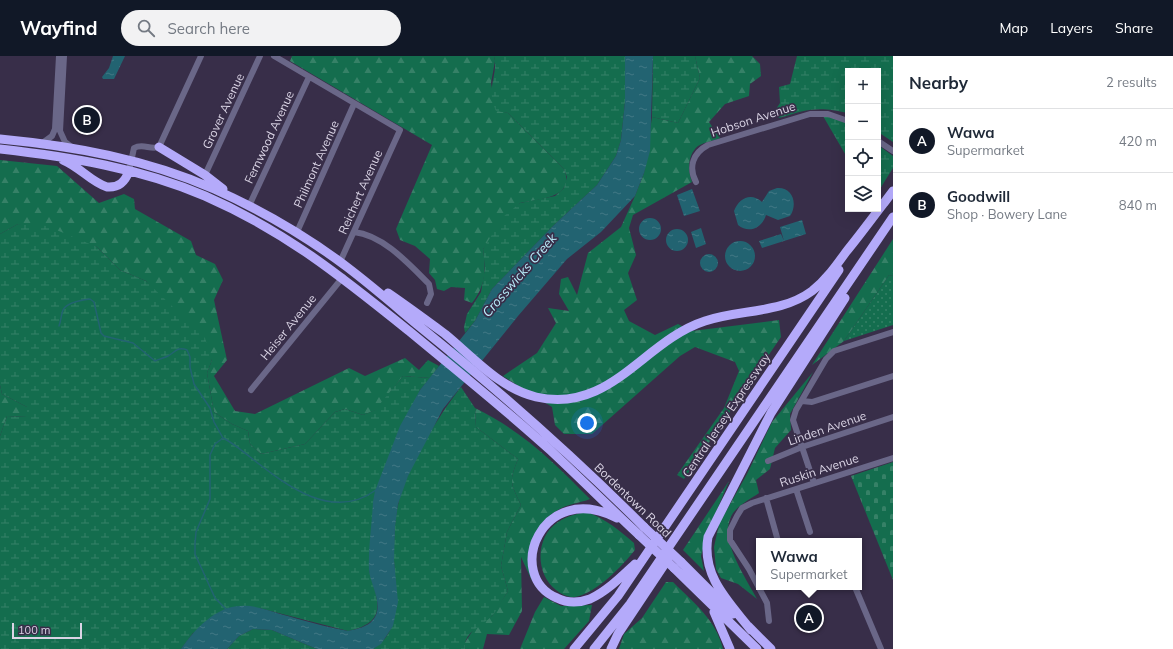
<!DOCTYPE html>
<meta charset="utf-8">
<style>
body{margin:0;font-family:Mulish,sans-serif;background:#f2f2f3;color:#1f2937}
.controls{position:absolute;right:12px;top:12px;display:grid;overflow:hidden;border-radius:0px;box-shadow:0 4px 16px #0002}
.controls button{width:36px;height:36px;display:grid;place-items:center;padding:0;border:0;border-bottom:1px solid #e0e1e3;background:#fff;color:#1f2937;font:20px sans-serif}
.scale{position:absolute;left:12px;bottom:10px;width:70px;box-sizing:border-box;padding-left:4px;border:2px solid #dad4e5;border-top:0;font-size:11px;line-height:14px;white-space:nowrap;color:#dad4e5;-webkit-text-stroke:3px #382e49;paint-order:stroke}
.you{position:absolute;left:587px;top:367px;width:14px;height:14px;margin:-10px;border:3px solid #fff;border-radius:50%;background:#1a73e8;box-shadow:0 0 0 6px #1a73e833}
.badge{display:grid;place-items:center;width:26px;height:26px;border-radius:50%;background:#111827;color:#fff;font-size:13px;font-weight:700}
.pin{position:absolute;translate:-50% -50%;border:2px solid #fff;box-shadow:0 1px 4px #0006}
.popup{position:absolute;left:756px;top:482px;width:106px;height:52px;box-sizing:border-box;display:grid;place-content:center;border-radius:0px;background:#fff;filter:drop-shadow(0 1px 3px #0005);font-size:13px;white-space:nowrap;color:#747a83}
.popup b{font-size:15px;color:#1f2937}
.popup::after{content:'';position:absolute;left:50%;top:100%;margin-left:-8px;border:8px solid transparent;border-top-color:#fff}
.list{margin:0;padding:0;list-style:none}
h2{display:flex;justify-content:space-between;align-items:center;height:52px;margin:0;padding:0 16px;font-size:17px}
h2 small{font-size:13px;font-weight:400;color:#747a83}
.list li{display:grid;grid-template-columns:26px 1fr auto;gap:12px;align-items:center;box-sizing:border-box;height:64px;padding:0 16px;border-top:1px solid #e0e1e3}
.list b{display:block;font-size:15px;white-space:nowrap}
.list p{margin:0;font-size:13px;white-space:nowrap;color:#747a83}
.list em{font-size:13px;font-style:normal;color:#747a83}
.icon{flex:none;width:22px;height:22px;fill:none;stroke:currentColor;stroke-width:2;stroke-linecap:round;stroke-linejoin:round}
.map{position:relative;flex:none;width:893px;height:593px;overflow:hidden}
header{display:flex;align-items:center;gap:24px;box-sizing:border-box;height:56px;padding:0 20px;background:#111827;color:#fff}
header strong{font-size:19px}
nav{display:flex;gap:22px;margin-inline-start:auto;font-size:14px}
.search{width:280px;height:36px;background:#f2f2f3;display:flex;align-items:center;gap:10px;box-sizing:border-box;padding:0 14px;border-radius:22px;color:#747a83;font-size:15px}
main{display:flex}
aside{flex:1;background:#fff}
.map>svg:first-child{display:block}
</style>
<header>
<strong>Wayfind</strong>
<div class="search"><svg class="icon" aria-label="search" viewBox="0 0 24 24"><circle cx="10" cy="10" r="6"/><path d="M15 15l6 6"/></svg>Search here</div>
<nav><a>Map</a><a>Layers</a><a>Share</a></nav>
</header>
<main>
<div class="map">
<svg width="893" height="593" viewBox="0 0 893 593">
<defs>
<pattern id="grass-dots" width="8" height="8" patternUnits="userSpaceOnUse"><rect width="8" height="8" fill="#146d4e"/><path d="M2 2h.1M6 6h.1" fill="none" stroke="#368167" stroke-width="1.8" stroke-linecap="round"/></pattern>
<pattern id="forest-firs" width="22" height="20" patternUnits="userSpaceOnUse"><rect width="22" height="20" fill="#146d4e"/><path d="M5 1l3.5 6h-7zM16 11l3.5 6h-7z" fill="#368167"/></pattern>
<pattern id="wetland-marsh" width="20" height="14" patternUnits="userSpaceOnUse"><rect width="20" height="14" fill="#146d4e"/><path d="M1 5h8M5 5V1M11 12h8M15 12V8" fill="none" stroke="#368167"/></pattern>
<pattern id="cemetery-stones" width="16" height="16" patternUnits="userSpaceOnUse"><rect width="16" height="16" fill="#146d4e"/><path d="M2 7V4a2 2 0 0 1 4 0v3zM10 15v-3a2 2 0 0 1 4 0v3z" fill="#368167"/></pattern>
<pattern id="water-ripples" width="26" height="14" patternUnits="userSpaceOnUse"><rect width="26" height="14" fill="#226371"/><path d="M2 4q2-2 4 0t4 0M15 11q2-2 4 0t4 0" fill="none" stroke="#427885"/></pattern>
</defs>
<rect width="100%" height="100%" fill="#382e49"/>
<path fill="url(#grass-dots)" d="M889,219L893,220V269L844,285Z"/>
<path fill="url(#forest-firs)" d="M292,0H494L495,5L491,27L496,54L508,57L564,113C576,142 539,143 520,147L483,193C486,214 486,229 472,247L464,244L465,232L451,231L444,235L437,233L435,224L429,217L430,203L415,190L400,184L396,173L432,89L290,5Z
M695,0H752L760,8L761,20L750,28L749,40L725,48L709,66L720,82C714,85 704,86 698,90C687,99 688,115 692,126L633,159L629,172L636,199L628,217L637,244L624,254L629,265L655,279L678,268L692,275L779,264L781,281L684,423L677,419L724,352L739,315L735,306L695,291L680,300L592,378H564L555,369L552,351L503,320L537,297L556,267L548,252L569,255L559,238L561,223L568,221L577,239L588,197L621,171L635,140L644,117L652,61L678,67L700,22Z
M0,104L57,110L99,147L124,138L134,143L135,153L191,185L196,199L215,208L223,224L214,244L227,304L214,320L235,355L255,358L349,312L365,320L405,302L419,314L428,304L439,310L430,322L403,320L376,354L363,359L345,353L335,356L305,388L261,398L250,388L248,375L232,368L214,356L207,317L212,304L146,225L120,214L97,191L18,168L0,178Z
M893,183V220L889,219L844,285L812,309Z
M813,316L790,358L791,374L775,392L770,413L756,424L759,437C749,444 734,451 730,463C721,487 746,522 757,543L738,528L721,522L716,513L714,491L719,468L747,418L772,366Z
M0,329L2,338L27,351V361L7,360L0,380Z
M475,352C522,375 554,406 590,443C580,447 567,448 558,454C531,470 527,496 532,525L521,501L522,555L509,579L487,578L483,593H465L464,588L475,571L492,560L508,535L501,510L507,476L521,449C510,426 509,426 518,403L476,371Z
M729,425L707,478L701,500L704,515L683,494Z
M587,456C607,464 618,473 634,487L635,494C622,510 597,537 575,541C569,542 561,538 556,534C535,518 535,481 558,466C567,460 576,458 587,456Z
M666,526H673C694,547 716,564 723,593H619L624,578L642,562Z
M544,541L561,550L592,549L589,565L564,593H520L535,556Z"/>
<path fill="url(#wetland-marsh)" d="M494,0H625V46L621,84L616,100L597,129L553,170L492,233L475,265L465,277L464,271L467,258L481,236L485,212L483,193L503,161L520,147L555,140L564,132L567,121L564,113L508,57L496,55C485,32 499,18 494,0Z
M653,0H695L700,22L678,67L652,61Z
M797,0H893V86L878,76V15H848V57C819,50 807,53 779,62L774,56L780,47L779,31L790,28Z
M823,60L843,64L848,68V103Z
M878,89L893,100V112L878,136Z
M18,168L47,170L97,191L120,214L146,225L205,282L212,304L207,317L214,356L232,368L248,375L250,388L261,398L305,388L335,356L345,353L363,359L375,354L403,320L430,322L420,334L369,514C378,545 389,566 348,575L259,552L193,577L181,593H0V380L7,360L27,361V351L2,338L0,329V178Z
M461,331L475,352L476,371L518,403C509,426 510,426 521,449L507,476L501,510L508,535C503,543 498,553 492,560C482,570 463,576 465,593H373C404,574 395,535 394,504C394,486 394,467 398,449C406,413 438,360 461,331Z
M253,573L272,574L317,593H227L239,580Z"/>
<path fill="url(#cemetery-stones)" d="M893,406V524L851,420Z"/>
<path fill="url(#water-ripples)" d="M113,0H125L114,23H103L102,21L109,12Z
M625,0H653L650,95L644,117L635,140L601,176L567,203L518,260L443,353L408,420L398,448L395,471L394,504L398,546L393,570L381,588L373,593H317L272,574L253,573L239,580L227,593H181C194,574 216,550 241,550C254,549 268,554 280,558C303,564 325,571 348,575C357,573 367,571 373,564C385,550 370,528 369,514C368,492 372,468 373,446L375,435L400,370L420,334L475,265L492,233L553,170L597,129L616,100L621,84L625,46Z
M777,132C793,131 798,148 790,160L778,164L766,159C762,172 749,178 738,169L734,155C739,142 751,136 762,146L769,135Z
M692,133L700,155L684,160L677,139Z
M639 173a11 11 0 1 1 22 0a11 11 0 1 1-22 0Z
M802,164L806,178L784,185L780,171Z
M701,172L706,188L696,192L691,176Z
M666 184a11 11 0 1 1 22 0a11 11 0 1 1-22 0Z
M781,178L784,185L762,192L759,185Z
M725 200a15 15 0 1 1 30 0a15 15 0 1 1-30 0Z
M700 207a9 9 0 1 1 18 0a9 9 0 1 1-18 0Z"/>
<g fill="none" stroke-linecap="round" stroke-linejoin="round">
<path stroke="#226371" stroke-width="1.5" d="M59,270C61,265 61,259 63,254C67,246 82,244 90,243L94,246L101,277L104,280L133,287L155,305C159,303 164,302 168,300C175,296 178,290 187,294L190,301V311L194,328L210,352L214,366L223,382
M223,382L215,388L210,399V443L196,476L195,488V498L215,542L227,554
M223,382C233,387 241,394 250,401C286,429 332,466 376,434"/>
<path stroke="#6a6788" stroke-width="6" d="M64,0L60,75L65,86L73,92
M274,0L400,74L340,206
M878,85L893,95
M41,88L52,80L55,73L59,0
M129,115L134,92C143,87 150,94 159,91L201,0
M205,119L260,0
M696,126C688,111 693,97 708,89L810,58H828L848,65
M249,150L309,21
M297,176L354,48
M354,176C383,179 409,208 429,228L431,238L427,247
M251,334L343,221
M802,345L812,346L893,320
M768,405L802,391L893,361
M814,427L793,364L796,354L826,303L834,295L893,276
M796,433L810,476
M766,442L778,485
M855,531L881,593
M769,565L767,547L749,513L730,484V474L737,460L742,452L752,447L893,402"/>
<path stroke="#b4aafa" stroke-width="9" d="M0,83C73,90 146,103 214,133C261,154 306,180 347,211C372,230 395,250 419,270C497,333 573,400 644,471
M159,91L205,119L223,133
M0,93C70,101 140,112 205,140C285,175 342,221 409,275C456,314 505,353 550,394C580,422 609,451 639,479
M63,104C80,111 91,126 107,131C119,132 125,126 129,115
M884,147L893,135
M388,237C407,250 426,264 445,278C473,301 499,332 536,341C611,358 643,285 705,265C740,253 781,258 812,235C826,224 836,210 846,196C860,179 873,161 887,143
M617,462C541,423 504,520 557,542C567,547 579,547 590,543C607,535 621,521 635,508
M681,506L733,558
M674,512L757,593
M714,556L730,593
M748,570L771,593
M751,574C729,546 701,520 708,481L771,357L845,242
M574,593L618,540L839,214
M594,593L630,548L893,161
M611,593L618,578L668,503"/>
<path stroke="#b4aafa" stroke-width="9" d="M644,471L681,506
M639,479L674,512"/>
</g>
<g text-anchor="middle" dominant-baseline="central" stroke-width="3.5" stroke-linejoin="round" paint-order="stroke">
<g font-size="12" fill="#dad4e5" stroke="#382e49">
<text transform="translate(223 55) rotate(-65)">Grover Avenue</text>
<text transform="translate(753 63) rotate(-18)">Hobson Avenue</text>
<text transform="translate(269 81) rotate(-65)">Fernwood Avenue</text>
<text transform="translate(316 108) rotate(-66)">Philmont Avenue</text>
<text transform="translate(360 136) rotate(-66)">Reichert Avenue</text>
<text transform="translate(288 271) rotate(-51)">Heiser Avenue</text>
<text transform="translate(726 359) rotate(-56)">Central Jersey Expressway</text>
<text transform="translate(827 372) rotate(-19)">Linden Avenue</text>
<text transform="translate(819 414) rotate(-18)">Ruskin Avenue</text>
<text transform="translate(633 444) rotate(44)">Bordentown Road</text>
</g>
<g font-size="13" font-style="italic" fill="#b9effc" stroke="#382e49">
<text transform="translate(519 219) rotate(-49)">Crosswicks Creek</text>
</g>
</g>
</svg>
<div class="controls">
<button>+</button>
<button>−</button>
<button><svg class="icon" aria-label="locate" viewBox="0 0 24 24"><circle cx="12" cy="12" r="6"/><path d="M12 2v4M12 18v4M2 12h4M18 12h4"/></svg></button>
<button><svg class="icon" aria-label="layers" viewBox="0 0 24 24"><path d="M12 4l9 5-9 5-9-5zM3 14l9 5 9-5"/></svg></button>
</div>
<div class="scale">100 m</div>
<div class="you"></div>
<div class="pin badge" style="left:809px;top:562px">A</div>
<div class="popup"><b>Wawa</b>Supermarket</div>
<div class="pin badge" style="left:87px;top:64px">B</div>
</div>
<aside>
<h2>Nearby<small>2 results</small></h2>
<ul class="list">
<li><span class="badge">A</span><div><b>Wawa</b><p>Supermarket</p></div><em>420 m</em></li>
<li><span class="badge">B</span><div><b>Goodwill</b><p>Shop · Bowery Lane</p></div><em>840 m</em></li>
</ul>
</aside>
</main>
